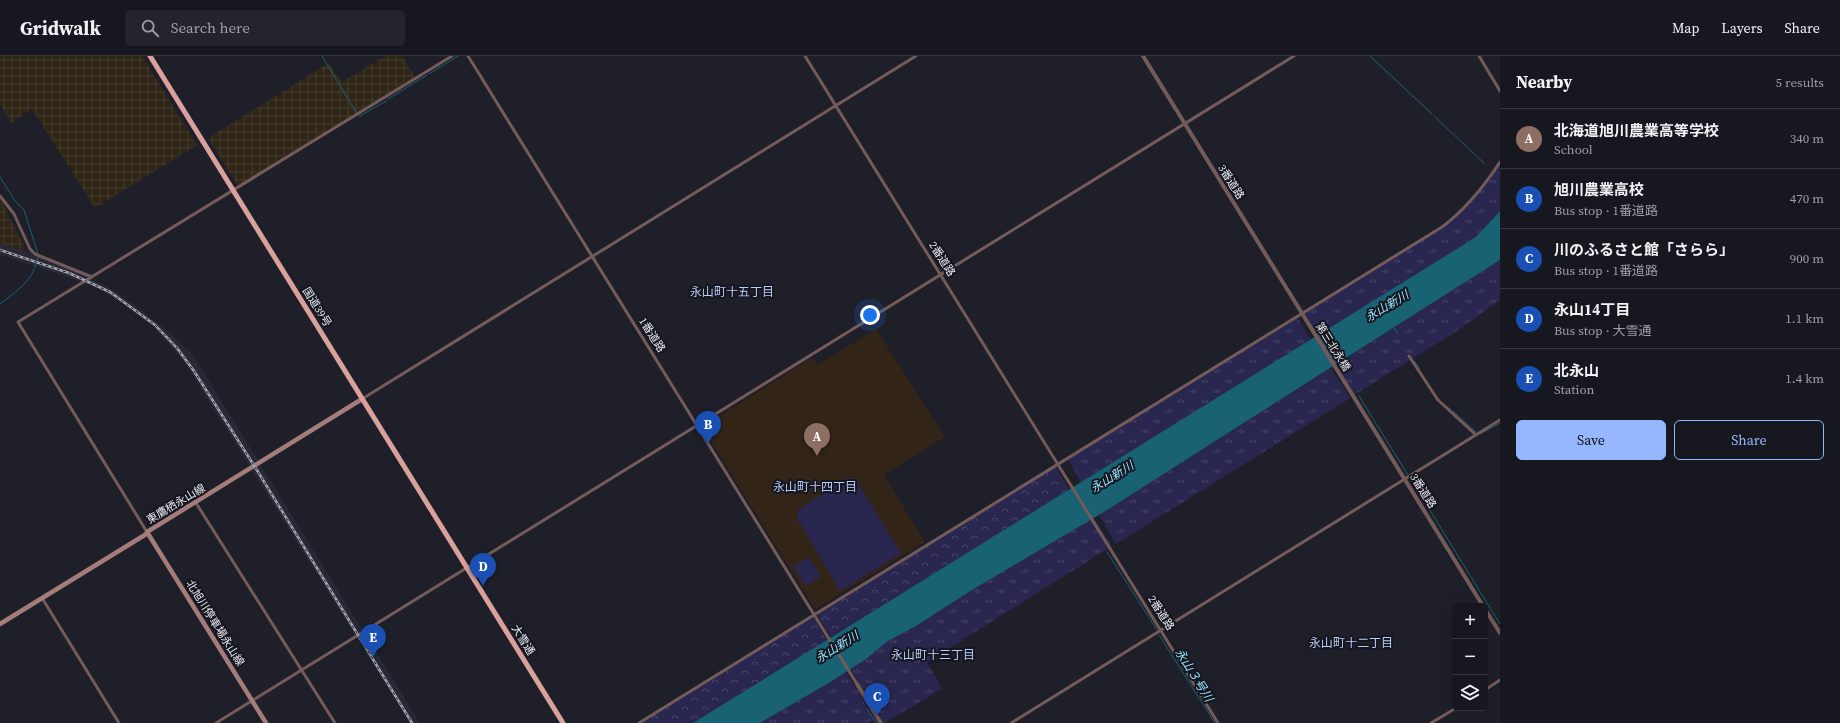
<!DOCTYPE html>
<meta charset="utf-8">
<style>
body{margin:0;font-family:"Source Serif 4","Noto Sans JP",serif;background:#24242c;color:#f1f3f6}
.controls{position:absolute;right:12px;bottom:12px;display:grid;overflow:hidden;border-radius:6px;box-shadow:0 4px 16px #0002}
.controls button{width:36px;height:36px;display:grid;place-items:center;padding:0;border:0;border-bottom:1px solid #36363d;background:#17171f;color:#f1f3f6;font:20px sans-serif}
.you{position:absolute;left:870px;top:259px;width:14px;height:14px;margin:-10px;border:3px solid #fff;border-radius:50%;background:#1a73e8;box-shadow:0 0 0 6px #1a73e833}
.badge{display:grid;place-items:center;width:26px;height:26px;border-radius:50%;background:#96b6fd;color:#fff;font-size:13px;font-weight:700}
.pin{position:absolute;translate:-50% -33px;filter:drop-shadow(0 1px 2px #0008)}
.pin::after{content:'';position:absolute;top:21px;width:14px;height:12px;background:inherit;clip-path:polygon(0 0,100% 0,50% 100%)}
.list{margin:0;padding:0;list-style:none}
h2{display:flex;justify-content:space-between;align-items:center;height:52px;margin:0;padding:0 16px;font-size:17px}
h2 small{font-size:13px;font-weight:400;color:#9e9fa4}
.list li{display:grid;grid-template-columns:26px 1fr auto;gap:12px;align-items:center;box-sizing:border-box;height:60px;padding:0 16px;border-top:1px solid #36363d}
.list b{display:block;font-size:15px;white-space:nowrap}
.list p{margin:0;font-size:13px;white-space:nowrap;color:#9e9fa4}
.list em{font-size:13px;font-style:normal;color:#9e9fa4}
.actions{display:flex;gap:8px;padding:12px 16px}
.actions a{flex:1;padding:9px 0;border:1px solid #96b6fd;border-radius:6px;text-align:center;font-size:14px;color:#96b6fd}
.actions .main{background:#96b6fd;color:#111}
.icon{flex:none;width:22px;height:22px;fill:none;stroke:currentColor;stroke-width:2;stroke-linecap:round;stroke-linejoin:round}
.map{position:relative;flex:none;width:1500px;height:667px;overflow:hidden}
header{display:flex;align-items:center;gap:24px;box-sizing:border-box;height:56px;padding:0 20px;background:#17171f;border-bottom:1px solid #36363d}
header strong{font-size:19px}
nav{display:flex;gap:22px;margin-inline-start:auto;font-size:14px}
.search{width:280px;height:36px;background:#24242c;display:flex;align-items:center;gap:10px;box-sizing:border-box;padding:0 14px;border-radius:6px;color:#9e9fa4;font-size:15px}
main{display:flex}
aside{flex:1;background:#17171f}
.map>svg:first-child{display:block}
</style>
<header>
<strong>Gridwalk</strong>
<div class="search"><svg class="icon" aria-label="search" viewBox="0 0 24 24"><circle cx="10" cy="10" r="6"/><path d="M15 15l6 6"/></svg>Search here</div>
<nav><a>Map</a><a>Layers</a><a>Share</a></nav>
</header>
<main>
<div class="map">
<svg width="1500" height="667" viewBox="0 0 1500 667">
<defs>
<pattern id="industrial-grid" width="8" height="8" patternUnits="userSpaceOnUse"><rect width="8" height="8" fill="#302617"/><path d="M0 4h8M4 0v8" fill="none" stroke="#443b2e"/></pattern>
<pattern id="grass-tufts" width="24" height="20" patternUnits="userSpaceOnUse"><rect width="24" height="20" fill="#29264f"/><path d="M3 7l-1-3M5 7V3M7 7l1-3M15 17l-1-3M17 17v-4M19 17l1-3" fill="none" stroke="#484669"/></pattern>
<pattern id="park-crowns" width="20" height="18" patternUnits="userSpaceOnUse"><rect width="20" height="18" fill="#29264f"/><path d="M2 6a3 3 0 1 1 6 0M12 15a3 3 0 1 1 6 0" fill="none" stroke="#484669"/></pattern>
</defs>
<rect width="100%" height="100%" fill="#1f1f29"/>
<path fill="#282837" d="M0,187L25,195L89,221L120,238L169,276L193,299L420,667H410L183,304L152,269L123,247L92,229L0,199Z"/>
<path fill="url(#industrial-grid)" d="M0,0H142L197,89L95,152L32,53L11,67L0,48Z
M385,0H402L415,21L238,130L208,82L329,7L342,26Z
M0,142L23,188L25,195L0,187Z"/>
<path fill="#332418" d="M876,273L945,381L884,419L925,486L815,553L702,371L812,302L817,309Z"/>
<path fill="url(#grass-tufts)" d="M1500,106V155L1476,181L1318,279L1304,256L1442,171L1469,149Z
M1500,204V244L1457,275L1354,339L1336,309Z
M1297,261L1311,284L1081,426L1067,402Z
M1331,312L1350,342L1116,488L1099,459Z
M1094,462L1112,490L927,606L942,633L884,667L850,613L888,585L916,570L972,534Z
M846,616L878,667H875L873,664L868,667H760Z"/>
<path fill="url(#park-crowns)" d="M1055,409L1069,434L831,581L816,557Z
M812,559L827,584L693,667H639Z"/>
<path fill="#29264f" d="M854,421L901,497L840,535L797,462L799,453L847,422L849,424Z
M809,501L821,521L806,530L793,510Z"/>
<path fill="#186274" d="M1500,155V204L1104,456L972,534L916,570L888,585L866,603L832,625L760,667H693L1476,181Z"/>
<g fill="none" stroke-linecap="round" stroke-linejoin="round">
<path stroke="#186274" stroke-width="1" d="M322,0L356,56
M1370,0L1432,58
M429,18L458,0
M388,43L427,19
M359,60H360L386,45
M1435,61L1484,107
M0,121L15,145L24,154L38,198
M0,248C17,235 34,224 38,201
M1394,272L1398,278
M1414,305L1420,313
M1359,340L1408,419
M1446,350L1450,353
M1453,355L1476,376
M1480,378L1500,367
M1410,422L1500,568
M1107,496L1157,574
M1159,579L1215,667
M863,646L864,648
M867,653L876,667"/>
<path stroke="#745b59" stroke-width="3" d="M468,0L857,628
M805,0L1218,667
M1479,0L1500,35
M0,140L14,158L30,193L35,198L92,221
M1409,300L1438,344L1476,379
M362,343L916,0
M196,447L335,667
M147,476L18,266L452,0
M42,542L119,667
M1485,634L1500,624
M216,667L1294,0
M639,667L1442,171C1466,153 1483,132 1500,106
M1011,667L1500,364
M1431,667L1456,652"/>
<path stroke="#745b59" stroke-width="4" d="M1143,0L1483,550
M1485,553L1500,577
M857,628L881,667"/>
<path stroke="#a47c79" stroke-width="4.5" d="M0,568L148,477
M266,667L147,476L362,343"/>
<path stroke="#daa19c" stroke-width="5" d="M150,0L563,667"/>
<defs>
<path id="rail" d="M0,194L69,217L110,236L155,269L177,292L194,315L255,411L412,667"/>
</defs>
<use href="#rail" stroke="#a6a6ae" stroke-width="2.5"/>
<use href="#rail" stroke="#161620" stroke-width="1" stroke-dasharray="3" stroke-linecap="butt"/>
</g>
<g text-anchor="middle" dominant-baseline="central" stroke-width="4" stroke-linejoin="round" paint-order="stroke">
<g font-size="11" fill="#eaeaf1" stroke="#161620">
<text transform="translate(1231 126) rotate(58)">3番道路</text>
<text transform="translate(942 203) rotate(58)">2番道路</text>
<text transform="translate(317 251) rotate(58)">国道39号</text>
<text transform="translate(652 279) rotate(58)">1番道路</text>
<text transform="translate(1333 291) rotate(58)">第三北永橋</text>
<text transform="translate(1423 435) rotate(58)">3番道路</text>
<text transform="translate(176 448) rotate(-31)">東鷹栖永山線</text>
<text transform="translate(1161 557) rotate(58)">2番道路</text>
<text transform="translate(215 567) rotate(58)">北旭川停車場永山線</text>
<text transform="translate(523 584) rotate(58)">大雪通</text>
</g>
<g font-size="12" fill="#bacdf5" stroke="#161620">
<text x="732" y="236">永山町十五丁目</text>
<text x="815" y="431">永山町十四丁目</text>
<text x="1351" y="587">永山町十二丁目</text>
<text x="933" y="599">永山町十三丁目</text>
</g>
<g font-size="12" font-style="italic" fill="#94e3fa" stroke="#161620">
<text transform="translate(1387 250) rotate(-31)">永山新川</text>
<text transform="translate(1112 421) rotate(-32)">永山新川</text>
<text transform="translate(837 591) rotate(-32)">永山新川</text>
<text transform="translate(1194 619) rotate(58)">永山３号川</text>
</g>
</g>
</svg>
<div class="controls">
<button>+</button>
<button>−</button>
<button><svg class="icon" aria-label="layers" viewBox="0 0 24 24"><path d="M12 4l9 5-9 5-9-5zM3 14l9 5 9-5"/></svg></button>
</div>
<div class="you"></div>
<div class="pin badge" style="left:817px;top:400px;background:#8d6e63">A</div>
<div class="pin badge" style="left:708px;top:388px;background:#1a4fb4">B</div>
<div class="pin badge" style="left:877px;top:660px;background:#1a4fb4">C</div>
<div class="pin badge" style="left:483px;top:530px;background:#1a4fb4">D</div>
<div class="pin badge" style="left:373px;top:601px;background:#1a4fb4">E</div>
</div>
<aside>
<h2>Nearby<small>5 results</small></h2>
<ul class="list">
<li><span class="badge" style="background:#8d6e63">A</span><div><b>北海道旭川農業高等学校</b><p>School</p></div><em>340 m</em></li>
<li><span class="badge" style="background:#1a4fb4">B</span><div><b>旭川農業高校</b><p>Bus stop · 1番道路</p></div><em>470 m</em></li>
<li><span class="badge" style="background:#1a4fb4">C</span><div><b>川のふるさと館「さらら」</b><p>Bus stop · 1番道路</p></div><em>900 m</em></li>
<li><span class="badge" style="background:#1a4fb4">D</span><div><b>永山14丁目</b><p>Bus stop · 大雪通</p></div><em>1.1 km</em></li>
<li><span class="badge" style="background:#1a4fb4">E</span><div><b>北永山</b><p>Station</p></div><em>1.4 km</em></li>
</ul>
<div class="actions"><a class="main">Save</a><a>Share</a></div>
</aside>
</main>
